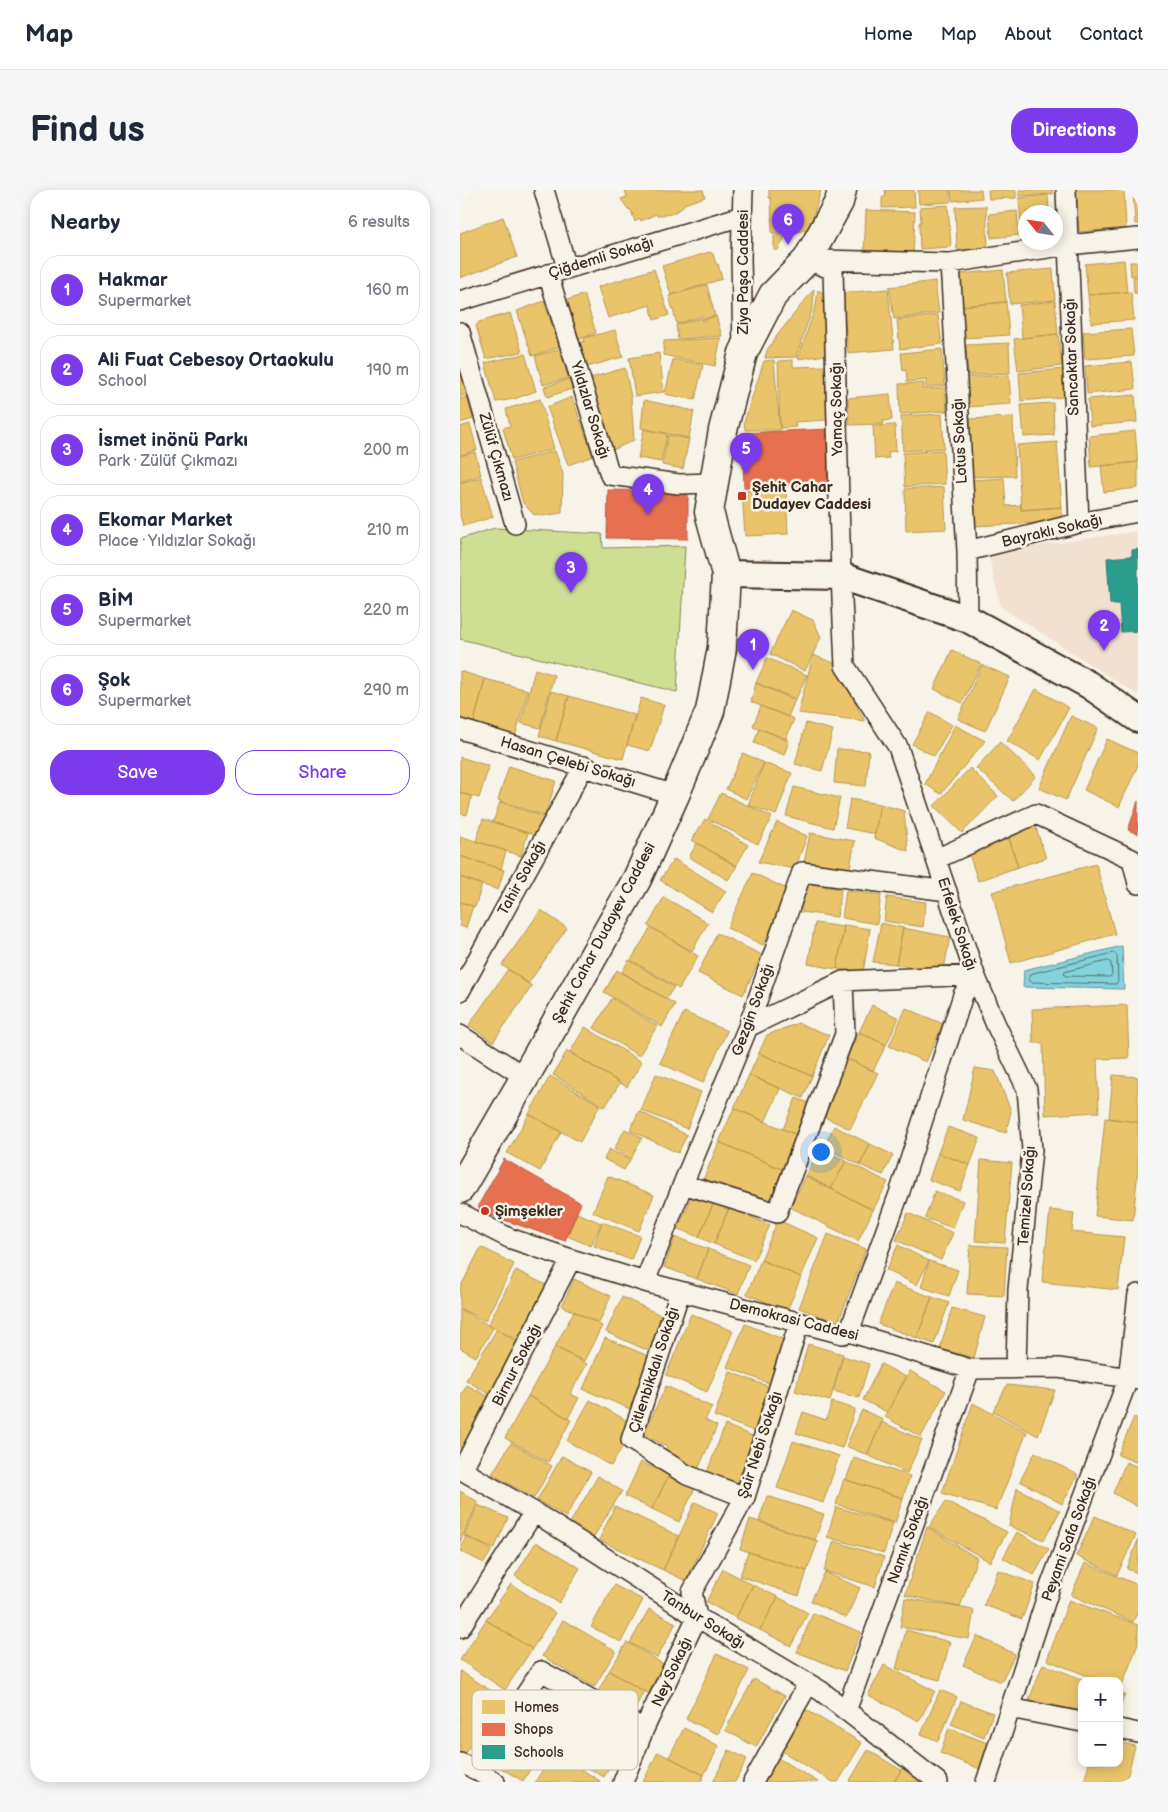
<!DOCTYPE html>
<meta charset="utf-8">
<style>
body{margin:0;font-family:"Balsamiq Sans",sans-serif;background:#f6f6f7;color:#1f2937}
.controls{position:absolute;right:15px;bottom:15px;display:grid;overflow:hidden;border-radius:10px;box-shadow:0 2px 12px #0003}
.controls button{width:45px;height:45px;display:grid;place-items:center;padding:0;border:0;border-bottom:1px solid #e0e1e3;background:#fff;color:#1f2937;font:25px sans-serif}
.compass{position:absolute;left:558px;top:15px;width:45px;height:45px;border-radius:50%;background:#fff;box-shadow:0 2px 12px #0003;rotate:300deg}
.you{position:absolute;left:360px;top:961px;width:18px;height:18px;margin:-12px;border:4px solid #fff;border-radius:50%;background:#1a73e8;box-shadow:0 0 0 8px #1a73e833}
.badge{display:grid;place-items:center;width:32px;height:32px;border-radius:50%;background:#7c3aed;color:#fff;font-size:16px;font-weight:700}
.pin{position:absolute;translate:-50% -41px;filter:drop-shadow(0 1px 2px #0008)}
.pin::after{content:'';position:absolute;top:26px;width:18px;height:15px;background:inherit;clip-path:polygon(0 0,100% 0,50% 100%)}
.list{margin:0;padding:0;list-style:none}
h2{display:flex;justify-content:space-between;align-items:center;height:65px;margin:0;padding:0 20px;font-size:21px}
h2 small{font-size:16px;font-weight:400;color:#747a83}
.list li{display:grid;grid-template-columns:32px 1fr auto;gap:15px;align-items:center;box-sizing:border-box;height:70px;margin:0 10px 10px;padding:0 10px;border:1px solid #e0e1e3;border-radius:20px}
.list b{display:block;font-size:19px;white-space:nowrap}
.list p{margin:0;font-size:16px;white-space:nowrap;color:#747a83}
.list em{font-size:16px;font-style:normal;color:#747a83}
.actions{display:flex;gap:10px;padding:15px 20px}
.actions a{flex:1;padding:11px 0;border:1px solid #7c3aed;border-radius:20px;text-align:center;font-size:18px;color:#7c3aed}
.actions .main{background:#7c3aed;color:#fff}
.map{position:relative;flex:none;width:678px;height:1592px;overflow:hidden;border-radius:20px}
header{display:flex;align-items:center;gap:30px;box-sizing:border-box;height:70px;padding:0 25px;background:#fff;border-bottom:1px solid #e0e1e3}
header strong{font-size:24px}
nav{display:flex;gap:28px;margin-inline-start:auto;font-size:18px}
.intro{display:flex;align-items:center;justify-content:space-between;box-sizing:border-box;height:120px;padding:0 30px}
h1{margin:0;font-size:35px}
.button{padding:12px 22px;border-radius:20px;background:#7c3aed;color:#fff;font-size:18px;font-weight:700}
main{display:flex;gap:30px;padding:0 30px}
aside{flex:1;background:#fff;border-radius:20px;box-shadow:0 2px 12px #0003}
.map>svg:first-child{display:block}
</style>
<header>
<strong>Map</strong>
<nav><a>Home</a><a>Map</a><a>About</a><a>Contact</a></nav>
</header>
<div class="intro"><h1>Find us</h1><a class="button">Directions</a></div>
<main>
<aside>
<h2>Nearby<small>6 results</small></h2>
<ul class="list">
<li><span class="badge">1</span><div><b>Hakmar</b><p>Supermarket</p></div><em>160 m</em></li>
<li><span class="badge">2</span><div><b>Ali Fuat Cebesoy Ortaokulu</b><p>School</p></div><em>190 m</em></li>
<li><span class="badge">3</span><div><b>İsmet inönü Parkı</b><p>Park · Zülüf Çıkmazı</p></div><em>200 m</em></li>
<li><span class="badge">4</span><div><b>Ekomar Market</b><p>Place · Yıldızlar Sokağı</p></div><em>210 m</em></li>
<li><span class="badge">5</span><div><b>BİM</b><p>Supermarket</p></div><em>220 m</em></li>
<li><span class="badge">6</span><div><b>Şok</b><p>Supermarket</p></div><em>290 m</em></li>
</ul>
<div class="actions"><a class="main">Save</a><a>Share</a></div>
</aside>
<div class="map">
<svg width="678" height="1592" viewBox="0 0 678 1592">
<rect width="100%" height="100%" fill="#f7f3e8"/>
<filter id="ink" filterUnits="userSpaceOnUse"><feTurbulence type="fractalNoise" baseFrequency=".02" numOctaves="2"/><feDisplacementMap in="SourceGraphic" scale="10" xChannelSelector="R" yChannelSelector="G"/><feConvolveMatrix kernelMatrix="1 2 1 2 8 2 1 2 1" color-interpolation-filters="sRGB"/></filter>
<g filter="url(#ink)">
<path fill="#f2e0d0" d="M678,341V505L541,417L528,363Z"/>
<path fill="#cedf94" stroke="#848459" d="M35,338L142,344L143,358L225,356L217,502L0,449V349Z"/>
<path fill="#83d3df" stroke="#668f92" d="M662,756L664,799L563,797L564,780Z"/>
<path fill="#e9c46a" stroke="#b59653" d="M165,0H243L245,7L224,14L222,18L211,24L197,26L196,24L181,31L180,28L175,32L171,20L168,19L161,9L167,7Z
M309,0H361L350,38L335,43H312L311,8H309Z
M425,0H454L455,17L422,18V8L426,6Z
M458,0H490V12L459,14Z
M491,0H521L522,8L492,11Z
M528,0H556V8L529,9Z
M559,0H593V4L559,6Z
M616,0H664L666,38L619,42Z
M673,0H678V34H675Z
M588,5L589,22H566V52H562L559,8Z
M488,15L491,57L460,59L459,33L461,32L460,17Z
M526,16L528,58L497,60L495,17Z
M406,20L455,22L453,66L404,64Z
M557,21L559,45L531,48L529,24Z
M43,27L57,67L0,88V43Z
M314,45H326L318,60H314Z
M250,62L253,64L256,74H258L262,89L211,105L202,76Z
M664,70L667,102L628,105L625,74Z
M670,72H678V85L671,86Z
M194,79L209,125L194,130L190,115L148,128L138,97Z
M593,79L595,110L550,114L547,83Z
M543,80L546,112L502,116L499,84Z
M673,87H678V103H674Z
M475,91L479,123L434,129L429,97Z
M247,95L255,126L243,129L242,126L217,134L209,106Z
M354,99L353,117L336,167L305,168L307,160L319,143Z
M428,99L434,159L388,163L382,103Z
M358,100L363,103L366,123V165L338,169L356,115Z
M671,102L674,130L631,133L628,105Z
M124,104L136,143L115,151L102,112Z
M84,111L99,157L72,166L57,121Z
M595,111L598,144L562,148L559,115Z
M546,112L549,145L505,148L502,116Z
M50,123L62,162L26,169L16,136L19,132Z
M478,125L482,154L440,159L437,130Z
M256,126L262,146L218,149L216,135L241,128L242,131Z
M671,139L674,166L625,169L623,142Z
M155,140L163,167L123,178L116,153L125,151L124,148Z
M598,144L602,176L558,181L554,149Z
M261,148L255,176L203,165L204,151Z
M549,153L550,183L508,185L506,155Z
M100,159L108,188L83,195L75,166Z
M482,159L485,196L466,197V190L447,192L446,180L443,181L441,163Z
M199,163L204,202L175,206L169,168Z
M65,164L76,201L54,209L36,212L25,173Z
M213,169L243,175L235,210L205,204Z
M314,170L320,240H285L284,232L304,171Z
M333,170V177L365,176L367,230L335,232L336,237L320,238L318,171Z
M672,172L675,199L627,204L625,176Z
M165,178L171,207L174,250L153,260L139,225L127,189Z
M0,179L7,204L0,207Z
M603,179L605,207L561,211L559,183Z
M549,185L551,214L507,217L505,187Z
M109,189L112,199L87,207L84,197Z
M464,193V199L485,198L487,221L440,224L439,194Z
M430,204L432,230L423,231L424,234L389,235L388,208Z
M675,205L677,232L630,236L628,209Z
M7,207L13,229L0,233V209Z
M112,207L133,266L108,275L87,217Z
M80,209L94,259L52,270L43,238L50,236L46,219Z
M184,210L234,221L229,248L181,238Z
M593,213L594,245L564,247L561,215Z
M482,224L484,258L443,261L441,226Z
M553,227L555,286L512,287L510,229Z
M10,234L17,260L0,265V237Z
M435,235L436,261L428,262L429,268L415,269L413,236Z
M184,239L207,244L201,272L178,268Z
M675,241L678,272L631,277L629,246Z
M208,245L229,249L223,279L202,275Z
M597,252L602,317L561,320L557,255Z
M483,260L485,294L445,297L443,263Z
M95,261L103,284L102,323L81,326L77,324L74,325L63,313L52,272Z
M15,262L21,285L0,292V266Z
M678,272V298L644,302L641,276Z
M21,287L33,327L3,336L0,325V293Z
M544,288L546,316L561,315V320L602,317V332L513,336L511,290Z
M484,297L486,339L446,341L445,299Z
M326,299L328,344L285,346L282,301Z
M331,420L353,430L361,447L345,481L310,464Z
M492,460L521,474L502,513L474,499Z
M353,465L374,473L405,531L338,523Z
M307,468L347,485L336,509L296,493Z
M522,475L550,487L525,541L498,529Z
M75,479L94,485L80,538L61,533Z
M0,481L25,489L13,536L0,532Z
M25,489L68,500L55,547L13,536Z
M296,493L335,510L328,527L291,512Z
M576,499L609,518L580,570L547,551Z
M91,501L109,506L96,551L79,546Z
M109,506L175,525L163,569L96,551Z
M181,508L204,515L190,561L167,555Z
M301,516L334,529L326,549L293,536Z
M470,522L492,535L474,566L452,554Z
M611,526L638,538L606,610L579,598Z
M346,533L373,540L362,581L335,574Z
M495,535L525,551L481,604L465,594Z
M299,538L329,551L324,565L294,553Z
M647,549L678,563V575L659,617L624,600Z
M540,552L576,586L553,611L516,578Z
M377,559L409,561L406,596L374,593Z
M283,563L304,573L286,609L266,599Z
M0,567L29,576L19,608L0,603Z
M304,573L332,583L316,625L288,615Z
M49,576L96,591L85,626L38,610Z
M510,578L538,606L502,643L474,616Z
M334,597L380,608L373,638L326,626Z
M0,603L12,606L7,625L0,623Z
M261,603L312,627L298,654L248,629Z
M390,609L420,614L415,644L385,638Z
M40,612L84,627L78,646L33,632Z
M420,614L444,621L448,661L414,648Z
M23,629L68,643L61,666L16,651Z
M245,629L288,655L276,676L232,650Z
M317,632L347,646L335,679L298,672Z
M575,635L586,668L558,677L548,645Z
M350,643L395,651L389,682L344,673Z
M548,645L558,677L518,691L507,658Z
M0,646L46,661L41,679L0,666Z
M237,653L277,676L268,690L229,667Z
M0,666L44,680L38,700L0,687Z
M214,669L266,701L252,722L200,690Z
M636,674L655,744L551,773L532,702Z
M293,683L329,700L303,755L267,738Z
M0,687L22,695L15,717L0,712Z
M346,693L381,699L377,727L341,722Z
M386,700L421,705L417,734L382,728Z
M204,707L248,733L232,761L188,736Z
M427,707L466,712L463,737L424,731Z
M0,712L13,716L6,738L0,736Z
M81,720L107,738L68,794L42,775Z
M355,733L384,737L377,779L348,774Z
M421,733L443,738L436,774L413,772Z
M384,735L410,739L403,783L377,779Z
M191,737L238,766L219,799L171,770Z
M443,738L490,747L483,784L436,774Z
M257,743L302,765L283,805L238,783Z
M169,770L214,797L206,809L162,782Z
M48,779L72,796L33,852L9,835Z
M157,780L215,814L202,837L144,802Z
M152,808L197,836L179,866L134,838Z
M412,815L439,828L426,855L399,842Z
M667,815L669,868L637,869L639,922L585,925L583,853H573L572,819Z
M446,818L483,834L466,872L429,856Z
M224,822L267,841L243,893L200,873Z
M338,833L369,845L352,886L299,863L307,845Z
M125,837L182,872L167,897L110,862Z
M399,842L426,855L413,881L386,868Z
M107,861L160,893L145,917L93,885Z
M299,863L352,886L343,908L289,885Z
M386,868L418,883L390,939L358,924Z
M515,878L535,881L551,921L546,943L503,930Z
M196,884L241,902L227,939L181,920Z
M289,885L320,899L305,932L274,918Z
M653,885L678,887V932L649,928Z
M90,886L140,915L120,952L69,924Z
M336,908L352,914L339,946L323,939Z
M274,918L339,946L324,980L259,952Z
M179,921L227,945L218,963L170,940Z
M69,924L101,942L80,981L47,963Z
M645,928L678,932V979L673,1030L635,1026Z
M374,936L410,954L400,975L364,957Z
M488,937L520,948L510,975L478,963Z
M165,939L182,948L171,969L154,959Z
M259,952L324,980L307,1018L243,990Z
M410,954L433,965L423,985L400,975Z
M360,958L386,971L371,999L346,986Z
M149,959L170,970L164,980L144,969Z
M478,963L510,975L500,1001L469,990Z
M521,970L552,973L545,1053L515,1051Z
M386,971L428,992L413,1020L371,999Z
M148,986L194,1005L179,1041L133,1022Z
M346,986L413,1020L398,1051L330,1017Z
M475,1001L503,1011L493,1038L465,1028Z
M233,1003L254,1012L239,1047L218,1039Z
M254,1012L269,1018L254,1054L239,1047Z
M269,1018L310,1035L294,1070L254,1054Z
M590,1020L614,1023L612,1042L664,1047L658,1100L582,1092Z
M117,1023L141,1033L131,1056L107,1046Z
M448,1023L493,1043L481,1070L436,1050Z
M318,1030L358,1048L341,1087L301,1070Z
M142,1032L180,1046L171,1070L134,1056Z
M368,1044L406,1059L378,1133L339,1118Z
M215,1047L248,1059L237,1089L204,1077Z
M438,1055L469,1071L457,1095L426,1080Z
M510,1055L547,1057L544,1106L507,1104Z
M21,1057L54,1074L25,1131L0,1118V1098Z
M248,1059L289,1075L278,1104L237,1089Z
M301,1070L341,1087L327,1121L287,1104Z
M469,1071L498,1080L489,1106L461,1097Z
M56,1080L90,1097L61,1152L28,1135Z
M114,1089L151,1106L139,1133L102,1116Z
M434,1093L472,1107L457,1148L418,1134Z
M162,1107L207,1128L191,1162L146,1142Z
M472,1107L489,1113L474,1154L457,1148Z
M492,1118L525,1127L514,1168L480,1159Z
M0,1119L33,1138L16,1167L0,1158Z
M114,1121L142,1136L124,1171L95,1157Z
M231,1124L273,1141L247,1202L206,1185Z
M285,1134L330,1152L313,1195L267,1177Z
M37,1139L62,1155L30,1205L6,1190Z
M145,1148L191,1167L170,1219L123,1199Z
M348,1154L383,1164L370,1211L335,1201Z
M95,1157L127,1174L110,1204L119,1208L108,1228L68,1206Z
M383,1166L409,1174L399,1208L373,1201Z
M421,1174L446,1187L427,1222L403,1210Z
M450,1181L486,1201L461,1247L425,1227Z
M270,1182L310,1197L294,1241L254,1226Z
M7,1195L33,1209L0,1264V1207Z
M547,1195L595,1200L578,1246L533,1221Z
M206,1196L252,1217L245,1230L257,1236L237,1282L202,1267L207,1256L183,1245Z
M68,1206L111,1230L88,1272L45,1248Z
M130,1210L175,1235L151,1276L107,1251Z
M372,1212L395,1219L382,1258L336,1243L343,1222L366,1230Z
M513,1213L567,1242L536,1320L482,1303Z
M402,1220L423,1229L407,1265L386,1256Z
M674,1227L678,1229V1273L658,1265Z
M422,1232L462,1250L447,1283L407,1265Z
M265,1235L295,1247L276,1296L246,1285Z
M333,1251L379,1266L363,1313L317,1298Z
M51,1253L92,1276L74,1308L32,1284Z
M575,1262L618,1285L602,1314L560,1291Z
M102,1266L131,1282L106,1327L77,1310Z
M394,1268L450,1286L443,1308L386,1290Z
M181,1272L209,1285L192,1319L165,1306Z
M666,1272L678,1277V1317L653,1303Z
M209,1285L235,1298L219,1332L192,1319Z
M138,1286L162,1301L133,1348L110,1333Z
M384,1289L443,1308L435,1333L376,1314Z
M557,1298L600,1321L584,1350L549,1336Z
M0,1301L18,1312L0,1352Z
M307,1306L364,1324L355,1350L299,1331Z
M486,1311L547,1342L530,1372L469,1337Z
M235,1312L258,1323L226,1391L203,1380Z
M18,1315L48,1328L34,1359L4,1346Z
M155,1316L219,1346L203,1380L139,1350Z
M376,1317L433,1333L424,1363L367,1347Z
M635,1326L676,1345L657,1385L616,1366Z
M290,1329L358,1351L347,1381L280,1359Z
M467,1337L517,1368L500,1417L445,1405Z
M557,1342L589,1359L574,1385L543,1368Z
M6,1346L32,1360L24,1373L0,1361Z
M678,1350V1383L667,1379Z
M374,1351L424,1367L415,1397L364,1381Z
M76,1352L120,1378L99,1413L55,1386Z
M288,1362L347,1381L339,1406L280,1386Z
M625,1373L678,1395V1420L673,1432L611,1405Z
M263,1379L293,1395L276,1428L246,1412Z
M538,1380L575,1394L562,1429L524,1415Z
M365,1382L400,1398L386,1428L351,1411Z
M51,1394L95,1423L72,1459L26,1430Z
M154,1395L183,1410L161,1452L131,1437Z
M293,1395L318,1407L300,1440L276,1428Z
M318,1407L348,1423L331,1456L300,1440Z
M445,1408L514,1420L509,1449L440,1437Z
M609,1410L678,1435V1454L661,1498L659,1497V1491H641L587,1470Z
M189,1419L216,1433L197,1468L170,1453Z
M353,1423L401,1442L385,1481L337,1462Z
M26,1430L72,1459L45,1500L0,1470Z
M103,1430L156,1461L134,1497L82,1466Z
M446,1440L490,1452L480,1490L436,1479Z
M517,1446L555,1464L541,1492L503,1475Z
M167,1452L208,1477L191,1505L149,1481Z
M257,1464L289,1480L258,1544L226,1529Z
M583,1474L627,1491H622V1521L569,1510Z
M424,1475L475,1501L459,1531L408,1505Z
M0,1481L41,1507L2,1568L0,1567Z
M149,1481L184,1501L172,1525L136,1505Z
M294,1489L325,1506L296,1557L265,1540Z
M79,1499L108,1517L63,1591L34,1574Z
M480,1500L497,1507L478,1551L461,1544Z
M659,1503L665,1505L659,1518Z
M501,1511L533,1523L524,1547L491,1534Z
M345,1519L402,1553L378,1592H373L320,1560Z
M136,1525L168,1544L144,1587L111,1568Z
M224,1538L259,1556L244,1585L209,1567Z
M489,1538L530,1554L520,1579L480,1563Z
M659,1552L675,1556L666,1592H624L629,1573H659Z
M269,1560L287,1569L275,1592H253Z
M408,1560L441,1580L434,1592H389Z
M94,1562L140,1591L139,1592H75Z
M198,1562L244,1585L241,1592H183Z
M318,1568L358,1592H303Z
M442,1578L465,1592H434Z"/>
<path fill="#e76f51" stroke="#b35a42" d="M369,239L371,294L284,298L282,243Z
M148,300L228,301V349L147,348Z
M678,611V644L668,640Z
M44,969L121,1013L105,1051L21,1022L18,1016Z"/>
<path fill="#2a9d8f" stroke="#2f7a6d" d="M678,359V441L661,442L659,414H650L647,368L672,366V360Z"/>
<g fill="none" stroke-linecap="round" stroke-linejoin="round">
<path stroke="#586e6b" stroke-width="1" d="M654,763L657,765L658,791L656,794L571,792L569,790L571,784Z
M648,771L651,773L652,785L650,787L606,786L604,785L605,782Z"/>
<defs>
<path id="street" d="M84,0L107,78
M606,0L619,333
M347,70L373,80L381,386L385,476L438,557L515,785L503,805L440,1001L389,1142
M359,70L490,73L608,55L678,48
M490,73L507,361L508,429
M88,84L150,285L219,294L254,293
M0,111L282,26
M0,142L55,334
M283,159L281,68L283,0
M507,361L619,333L678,322
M0,539L215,605
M476,669L576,624L672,669L678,694
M0,801L124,576
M288,837L383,791L515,785L536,835L567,899L572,960L558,1100L556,1177
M0,845L65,887
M223,994L317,1023L385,844L383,791
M0,1023L49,1048L111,1069L185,1092L383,1144L389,1142L510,1179L598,1178L678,1189
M185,1092L223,994L288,837L342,682L487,701
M220,1102L171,1250L227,1285L285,1307
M0,1279L74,1322L237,1427L361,1501L478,1592
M2,1280L111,1069
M0,1438L74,1322
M550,1518L622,1532
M386,1521L510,1179
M659,1539L678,1543
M0,1573L16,1580L81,1481L184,1539
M16,1580L35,1592
M163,1592L184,1539L237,1427L232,1402L285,1307L339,1133
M293,1592L348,1494
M526,1592L591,1394L668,1189L678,1104"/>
<path id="secondary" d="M266,384L381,386L508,429L629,495L678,529"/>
<path id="primary" d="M0,999L65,887L177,689L215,605L250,521L262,458L266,384L249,322L263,240L283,163L313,105L347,70L379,12L382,0"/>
</defs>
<use href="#street" stroke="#3b2a1e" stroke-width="22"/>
<use href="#secondary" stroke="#3b2a1e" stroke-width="30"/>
<use href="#primary" stroke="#3b2a1e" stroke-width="31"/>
<use href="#street" stroke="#f7f3e8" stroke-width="19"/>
<use href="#secondary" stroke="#f7f3e8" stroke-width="26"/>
<use href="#primary" stroke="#f7f3e8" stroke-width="28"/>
</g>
</g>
<g fill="#c8321e" stroke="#f7f3e8" stroke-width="2">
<rect x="277" y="301" width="10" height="10" rx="2.5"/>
<circle cx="25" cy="1021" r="5"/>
</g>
<g text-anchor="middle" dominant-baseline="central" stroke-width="5" stroke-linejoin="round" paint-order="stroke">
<g font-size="15" fill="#3b2a1e" stroke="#f7f3e8">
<text transform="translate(141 68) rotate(-17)">Çiğdemli Sokağı</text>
<text transform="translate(283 82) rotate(-90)">Ziya Paşa Caddesi</text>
<text transform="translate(612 167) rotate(-92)">Sancaktar Sokağı</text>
<text transform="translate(377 219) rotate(-91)">Yamaç Sokağı</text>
<text transform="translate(130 220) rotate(73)">Yıldızlar Sokağı</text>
<text transform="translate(500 251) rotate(-93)">Lotus Sokağı</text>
<text transform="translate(36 267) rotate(74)">Zülüf Çıkmazı</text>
<text transform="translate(592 341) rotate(-13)">Bayraklı Sokağı</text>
<text transform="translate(108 572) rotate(17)">Hasan Çelebi Sokağı</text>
<text transform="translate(62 688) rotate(-61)">Tahir Sokağı</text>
<text transform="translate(497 734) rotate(72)">Erfelek Sokağı</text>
<text transform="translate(144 743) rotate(-62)">Şehit Cahar Dudayev Caddesi</text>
<text transform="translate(293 820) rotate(-70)">Gezgin Sokağı</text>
<text transform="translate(567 1006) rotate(-86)">Temizel Sokağı</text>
<text transform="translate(334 1130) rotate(14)">Demokrasi Caddesi</text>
<text transform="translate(57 1175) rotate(-63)">Birnur Sokağı</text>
<text transform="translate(194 1180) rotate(-72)">Çitlenbikdalı Sokağı</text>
<text transform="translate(300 1255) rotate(-72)">Şair Nebi Sokağı</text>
<text transform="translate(609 1349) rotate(-70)">Peyami Safa Sokağı</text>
<text transform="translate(448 1350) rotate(-70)">Namık Sokağı</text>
<text transform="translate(243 1430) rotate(32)">Tanbur Sokağı</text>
<text transform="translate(212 1482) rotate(-65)">Ney Sokağı</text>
</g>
<g font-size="15" font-weight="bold" fill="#3b2a1e" stroke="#f7f3e8" text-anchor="start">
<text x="292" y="297">Şehit Cahar<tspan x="292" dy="17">Dudayev Caddesi</tspan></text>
<text x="35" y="1021">Şimşekler</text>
</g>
</g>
<rect x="12" y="1500" width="166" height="80" rx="8" fill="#f7f3e8" stroke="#bfb7ab" stroke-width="1"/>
<rect x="22" y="1510" width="23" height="14" fill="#e9c46a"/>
<rect x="22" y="1533" width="23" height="13" fill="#e76f51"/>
<rect x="22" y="1555" width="23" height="14" fill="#2a9d8f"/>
<g font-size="14" fill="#3b2a1e">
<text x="54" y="1522">Homes</text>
<text x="54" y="1544">Shops</text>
<text x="54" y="1567">Schools</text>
</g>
</svg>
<div class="controls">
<button>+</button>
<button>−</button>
</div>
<svg class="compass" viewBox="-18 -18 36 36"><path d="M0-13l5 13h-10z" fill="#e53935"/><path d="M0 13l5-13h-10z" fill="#747a83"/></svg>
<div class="you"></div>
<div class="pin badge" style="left:293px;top:480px">1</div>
<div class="pin badge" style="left:644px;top:461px">2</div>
<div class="pin badge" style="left:111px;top:403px">3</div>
<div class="pin badge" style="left:188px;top:325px">4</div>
<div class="pin badge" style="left:286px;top:284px">5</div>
<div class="pin badge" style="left:328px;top:55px">6</div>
</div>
</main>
